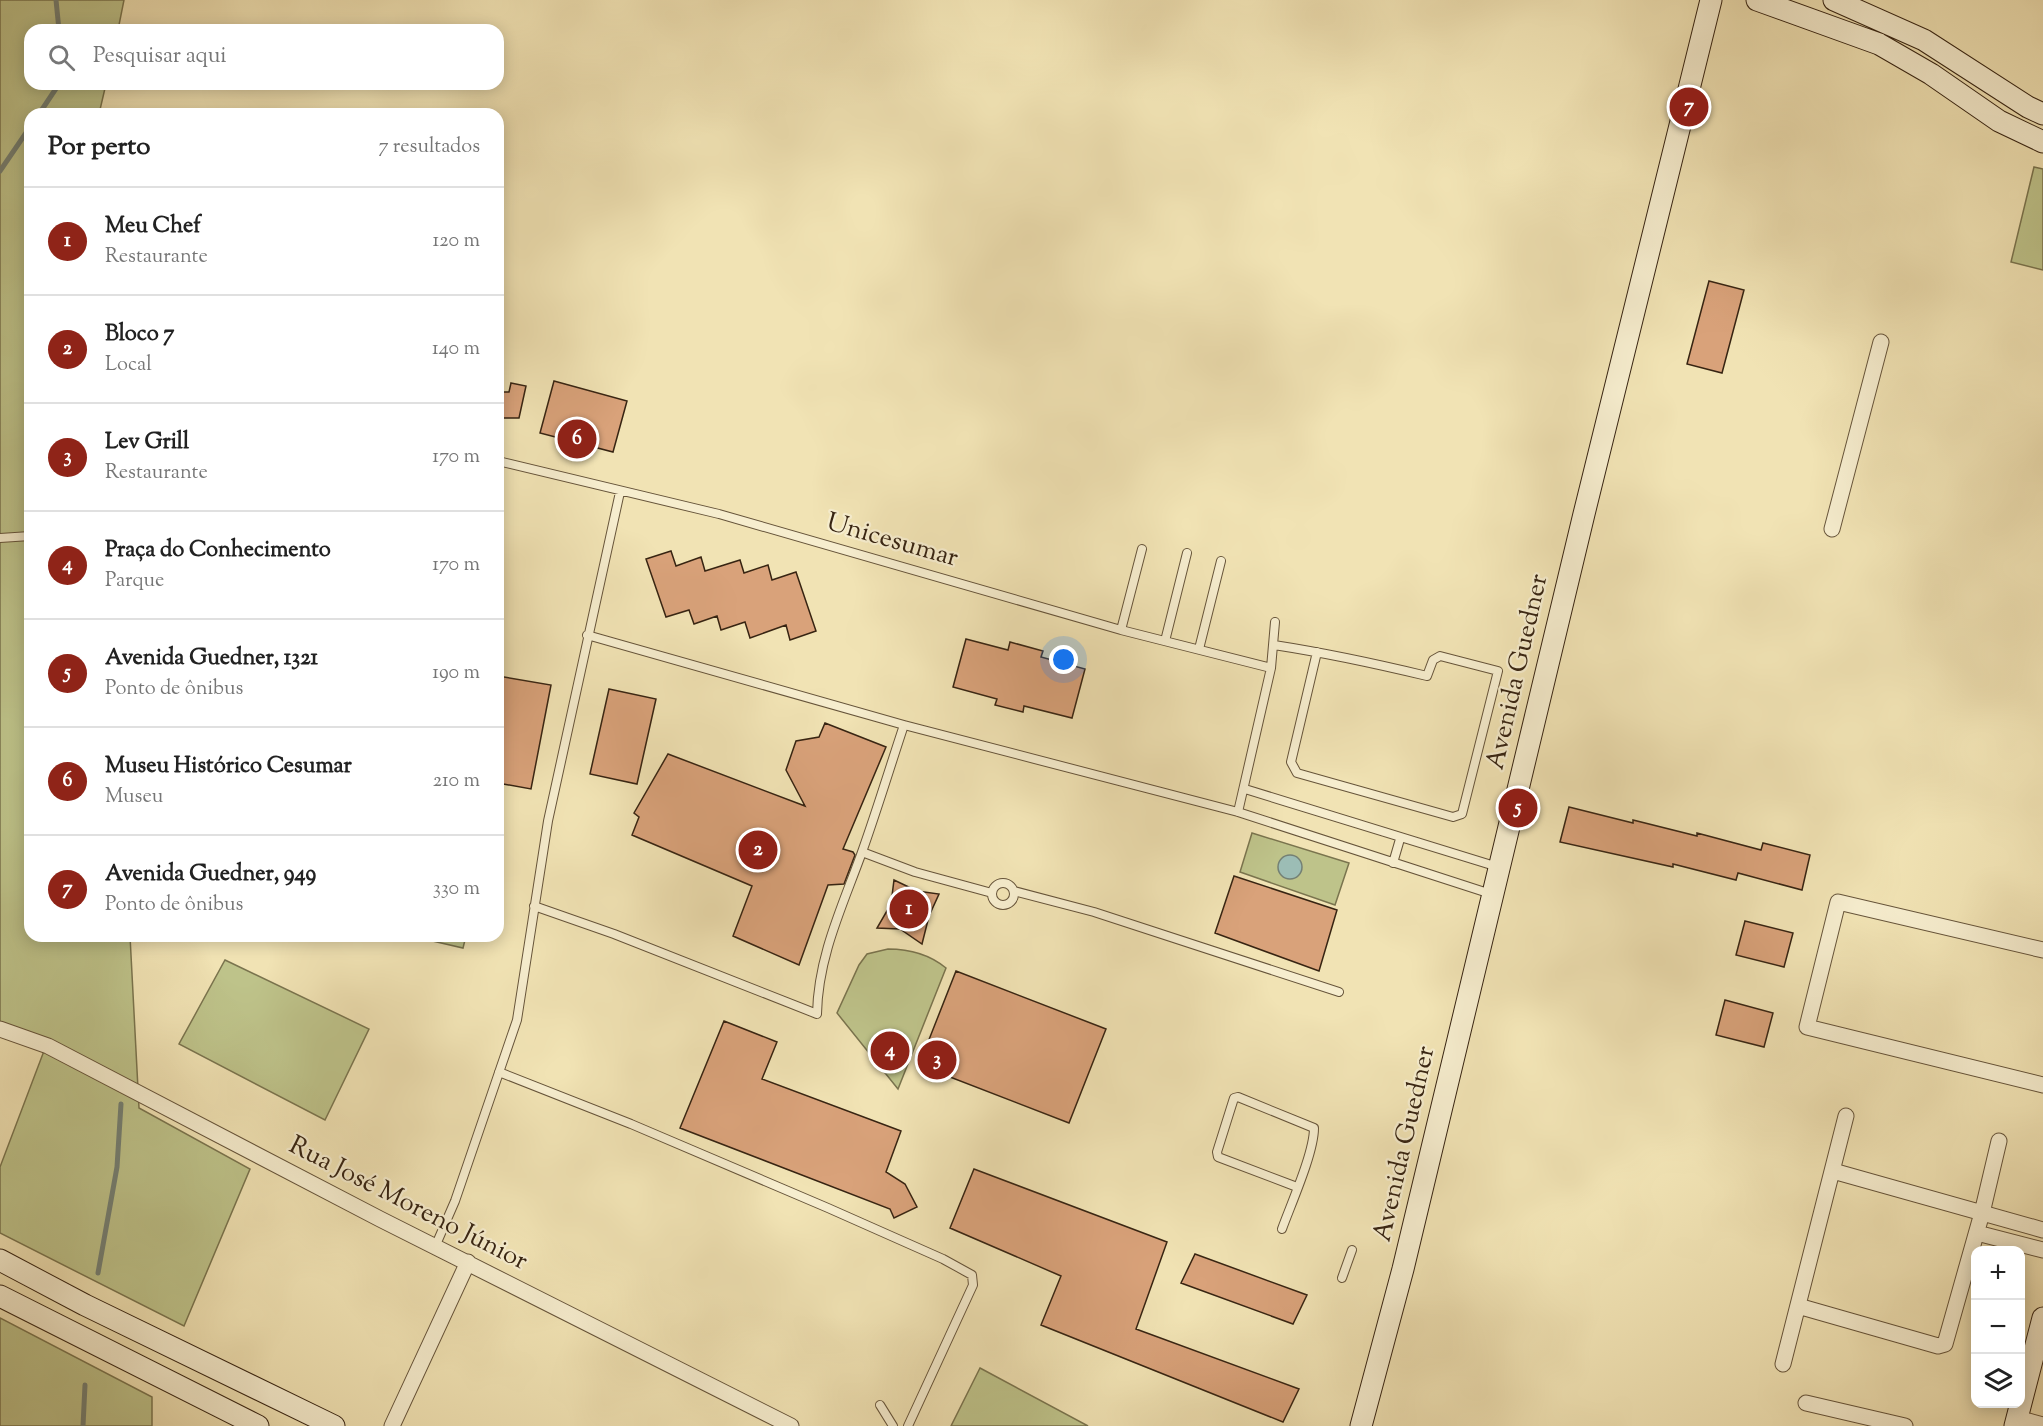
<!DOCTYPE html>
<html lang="pt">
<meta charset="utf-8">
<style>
body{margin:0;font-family:"Sorts Mill Goudy",serif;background:#f6f6f6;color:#222}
.controls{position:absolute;right:18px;bottom:18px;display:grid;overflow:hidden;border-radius:12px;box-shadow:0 3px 15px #0003}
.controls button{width:54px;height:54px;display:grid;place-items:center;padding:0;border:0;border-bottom:2px solid #e0e0e0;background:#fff;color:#222;font:30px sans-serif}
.you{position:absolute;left:1064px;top:660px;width:21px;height:21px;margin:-15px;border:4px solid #fff;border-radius:50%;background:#1a73e8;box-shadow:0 0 0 9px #1a73e833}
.badge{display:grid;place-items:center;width:39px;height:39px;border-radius:50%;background:#8f2418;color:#fff;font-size:20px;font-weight:700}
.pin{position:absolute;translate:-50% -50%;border:3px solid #fff;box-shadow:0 2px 6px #0006}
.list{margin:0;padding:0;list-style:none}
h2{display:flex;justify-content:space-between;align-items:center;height:78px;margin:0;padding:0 24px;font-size:26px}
h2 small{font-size:20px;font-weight:400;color:#767676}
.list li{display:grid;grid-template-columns:39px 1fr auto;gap:18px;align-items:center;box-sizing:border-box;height:108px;padding:0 24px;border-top:2px solid #e0e0e0}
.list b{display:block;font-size:22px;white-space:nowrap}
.list p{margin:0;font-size:20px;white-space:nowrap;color:#767676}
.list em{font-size:20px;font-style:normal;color:#767676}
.icon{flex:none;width:33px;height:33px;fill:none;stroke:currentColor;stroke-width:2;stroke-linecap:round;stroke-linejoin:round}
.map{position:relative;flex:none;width:2043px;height:1426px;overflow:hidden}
.search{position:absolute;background:#fff;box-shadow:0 3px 15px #0003;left:24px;top:24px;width:480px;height:66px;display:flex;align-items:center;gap:15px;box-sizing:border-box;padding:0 21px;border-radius:18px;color:#767676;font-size:22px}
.panel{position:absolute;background:#fff;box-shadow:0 3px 15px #0003;left:24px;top:108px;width:480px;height:834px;border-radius:18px}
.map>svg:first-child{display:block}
</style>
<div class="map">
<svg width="2043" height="1426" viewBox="0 0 2043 1426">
<rect width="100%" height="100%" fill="#f1e3b4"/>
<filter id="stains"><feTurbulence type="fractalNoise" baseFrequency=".00333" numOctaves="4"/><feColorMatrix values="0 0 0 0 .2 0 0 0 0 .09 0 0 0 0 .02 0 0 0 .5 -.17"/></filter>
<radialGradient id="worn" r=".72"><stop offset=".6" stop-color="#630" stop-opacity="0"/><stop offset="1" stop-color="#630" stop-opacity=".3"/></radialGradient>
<path fill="#bec38a" stroke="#7a744e" stroke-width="1.5" d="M0,0H124L118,30H30V84H106L99,114H30V936H130L139,1108L250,1169L184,1326L0,1233V1167L47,1043L0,1024Z
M2034,167L2043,169V270L2011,262Z
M1252,833L1349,863L1335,905L1240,872Z
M411,936H466L463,948Z
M888,949C909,949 929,954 946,968L898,1089L837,1013L859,965L867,954Z
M225,960L369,1029L325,1120L179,1044Z
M0,1318L152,1397V1426H0Z
M980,1368L1088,1426H951Z"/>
<path fill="#9cbdb5" stroke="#748074" stroke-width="1.5" d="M1278 867a12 12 0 1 1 24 0a12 12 0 1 1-24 0Z"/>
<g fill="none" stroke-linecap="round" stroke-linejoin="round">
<path stroke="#748074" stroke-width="5" d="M56,0L59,30
M39,114L59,84
M0,171L30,127
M98,1273L117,1167L121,1104
M83,1426L85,1385"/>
</g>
<path fill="#d9a27a" stroke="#372412" stroke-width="1.5" d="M1709,281L1744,290L1722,373L1687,364Z
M554,381L627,401L613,452L540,433Z
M511,383L526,386L519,418H498L502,392H509Z
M671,551L676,566L701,557L705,571L740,560L744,573L768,565L772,580L796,572L816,631L790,640L786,625L750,638L745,622L721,630L717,616L694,624L689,610L666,617L646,559Z
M966,639L1008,650L1010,642L1043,651L1041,657L1085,669L1072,718L1024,706L1023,712L995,705L997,699L953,687Z
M498,676L551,685L531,789L498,783Z
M609,689L656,699L637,784L590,774Z
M825,723L886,747L843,849L853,852L855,855L844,884L828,885L799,965L733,936L752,886L632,835L639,817L634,813L668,754L805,806L786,770L796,741L819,737Z
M1569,807L1633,823V820L1697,836V833L1761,850L1763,843L1810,855L1802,890L1738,873L1736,880L1673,864V867L1560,842Z
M1234,876L1337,910L1319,971L1215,933Z
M894,880L917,891L939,894L929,916L922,944L900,929L877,928L891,904Z
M1745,921L1793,933L1784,967L1736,955Z
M956,971L1106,1029L1069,1123L919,1065Z
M1725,1000L1773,1013L1764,1047L1716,1035Z
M724,1021L777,1042L762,1079L901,1131L886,1172L905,1184L917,1207L894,1218L890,1209L680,1128Z
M974,1169L1167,1242L1136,1329L1299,1389L1283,1422L1041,1325L1061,1276L950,1228Z
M1195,1254L1307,1295L1293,1324L1181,1283Z"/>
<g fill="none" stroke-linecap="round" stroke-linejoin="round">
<defs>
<path id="lane" d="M498,461L719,514L1121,630L1271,668
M0,538L30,536
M1121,630L1142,549
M587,635L904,725L1238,812L1491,894
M1165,641L1187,553
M1274,645C1326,653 1377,664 1427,676L1433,660L1440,656L1498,671L1462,814L1453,817L1297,773L1291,762L1317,652
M1199,649L1221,561
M1245,789L1498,867
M1238,812L1271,668L1275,622
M862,852L915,872L992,893
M1393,863L1400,839
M992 894a11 11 0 1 1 22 0a11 11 0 1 1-22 0Z
M1014,891L1094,912L1339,992
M534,906L614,934L817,1014C818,956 843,905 862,852C877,810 890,767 904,725
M499,1072L631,1124L828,1208L943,1259L972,1275L973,1285L908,1426
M1282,1229C1291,1204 1314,1153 1314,1128L1238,1097L1234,1098L1217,1152L1218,1157L1297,1187
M435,1247L455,1201L517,1020L548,821L620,492
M1342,1278L1352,1250
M880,1405L893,1426"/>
<path id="street" d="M1832,529L1881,342
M2043,950L1838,902L1807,1027L2043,1085
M0,1029L48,1046L380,1219L791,1426
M1833,1171L2043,1230
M1977,1233L2043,1250
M1798,1306L1938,1346L1945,1344L1982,1213L1999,1141
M1783,1364L1846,1116
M1806,1403L1905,1426
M2017,1418L2043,1425
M392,1426L468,1262"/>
<path id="secondary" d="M1757,0L1879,44L1931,74L1999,121L2043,142
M1834,0L1924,40L2028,107L2043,114
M0,1260L85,1305L334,1426
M0,1296L258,1426
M1361,1426L1403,1269L1584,514L1711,0
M2015,1426L2043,1318"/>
</defs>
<use href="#lane" stroke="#66543a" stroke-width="10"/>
<use href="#street" stroke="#66543a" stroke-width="17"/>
<use href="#secondary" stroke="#372412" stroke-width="23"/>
<use href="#lane" stroke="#f6edce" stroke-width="8"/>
<use href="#street" stroke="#f6edce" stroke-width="15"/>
<use href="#secondary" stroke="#f6edce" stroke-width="21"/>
</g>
<g text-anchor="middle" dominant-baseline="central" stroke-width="4.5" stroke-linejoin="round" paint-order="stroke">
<g font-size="26" fill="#372412" stroke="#f6edce">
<text transform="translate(892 541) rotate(16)">Unicesumar</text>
<text transform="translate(1518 672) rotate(-77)">Avenida Guedner</text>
<text transform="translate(1405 1144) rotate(-77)">Avenida Guedner</text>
<text transform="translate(408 1204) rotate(27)">Rua José Moreno Júnior</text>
</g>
</g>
<rect width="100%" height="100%" filter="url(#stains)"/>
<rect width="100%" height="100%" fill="url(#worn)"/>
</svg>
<div class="controls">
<button>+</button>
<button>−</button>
<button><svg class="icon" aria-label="layers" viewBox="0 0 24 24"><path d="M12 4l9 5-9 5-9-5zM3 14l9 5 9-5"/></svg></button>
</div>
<div class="you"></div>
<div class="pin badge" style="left:909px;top:909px">1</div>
<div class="pin badge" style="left:758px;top:850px">2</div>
<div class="pin badge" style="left:937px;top:1060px">3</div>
<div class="pin badge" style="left:890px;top:1051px">4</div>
<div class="pin badge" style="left:1518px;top:808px">5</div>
<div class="pin badge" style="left:577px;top:439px">6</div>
<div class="pin badge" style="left:1689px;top:107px">7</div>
<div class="search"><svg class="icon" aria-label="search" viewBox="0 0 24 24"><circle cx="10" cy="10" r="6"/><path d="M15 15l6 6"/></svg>Pesquisar aqui</div>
<section class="panel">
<h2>Por perto<small>7 resultados</small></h2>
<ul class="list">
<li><span class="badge">1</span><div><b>Meu Chef</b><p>Restaurante</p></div><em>120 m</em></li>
<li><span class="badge">2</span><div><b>Bloco 7</b><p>Local</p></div><em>140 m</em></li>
<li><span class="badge">3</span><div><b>Lev Grill</b><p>Restaurante</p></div><em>170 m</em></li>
<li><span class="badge">4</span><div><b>Praça do Conhecimento</b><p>Parque</p></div><em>170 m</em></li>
<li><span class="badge">5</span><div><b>Avenida Guedner, 1321</b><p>Ponto de ônibus</p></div><em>190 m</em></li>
<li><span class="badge">6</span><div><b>Museu Histórico Cesumar</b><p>Museu</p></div><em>210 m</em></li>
<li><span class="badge">7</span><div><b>Avenida Guedner, 949</b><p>Ponto de ônibus</p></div><em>330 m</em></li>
</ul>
</section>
</div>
